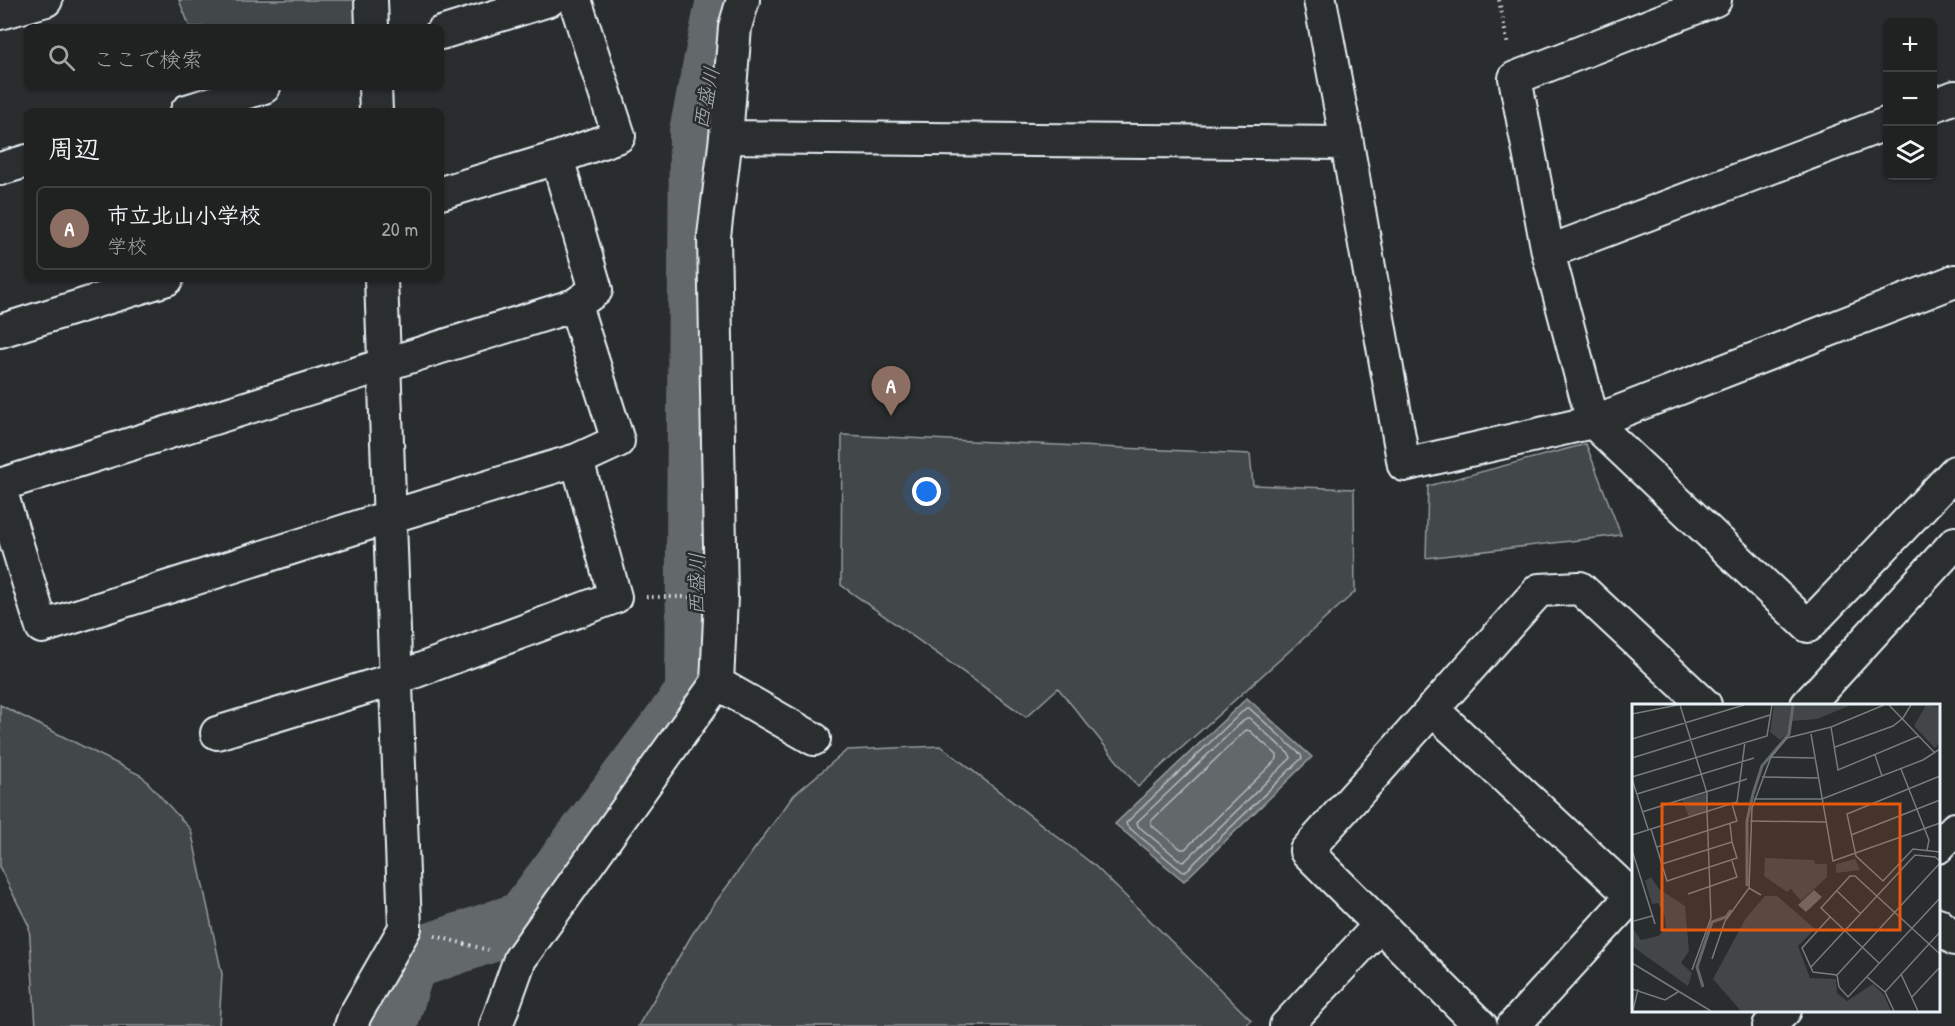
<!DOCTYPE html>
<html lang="ja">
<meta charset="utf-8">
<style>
body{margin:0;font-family:"Patrick Hand","Klee One",sans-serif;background:#2d2f2f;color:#f1f3f6}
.controls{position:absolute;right:18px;top:18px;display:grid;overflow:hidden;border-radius:9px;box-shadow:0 2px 4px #0004}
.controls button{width:54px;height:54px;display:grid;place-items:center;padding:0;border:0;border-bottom:2px solid #3d3f40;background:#202222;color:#f1f3f6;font:30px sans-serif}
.you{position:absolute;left:927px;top:492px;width:21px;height:21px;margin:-15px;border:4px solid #fff;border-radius:50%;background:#1a73e8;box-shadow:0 0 0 9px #1a73e833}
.badge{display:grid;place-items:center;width:39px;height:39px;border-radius:50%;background:#2563eb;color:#fff;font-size:20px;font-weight:700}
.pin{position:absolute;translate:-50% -50px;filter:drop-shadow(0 2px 3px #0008)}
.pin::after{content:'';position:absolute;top:32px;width:21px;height:18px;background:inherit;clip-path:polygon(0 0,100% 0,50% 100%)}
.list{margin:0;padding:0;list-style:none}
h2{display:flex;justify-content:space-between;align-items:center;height:78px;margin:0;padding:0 24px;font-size:26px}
h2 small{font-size:20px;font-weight:400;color:#a2a4a5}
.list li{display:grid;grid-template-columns:39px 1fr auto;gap:18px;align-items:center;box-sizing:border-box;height:84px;margin:0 12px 12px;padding:0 12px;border:2px solid #3d3f40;border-radius:9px}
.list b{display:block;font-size:22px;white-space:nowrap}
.list p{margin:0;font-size:20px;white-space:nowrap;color:#a2a4a5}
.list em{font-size:20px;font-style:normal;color:#a2a4a5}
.icon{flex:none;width:33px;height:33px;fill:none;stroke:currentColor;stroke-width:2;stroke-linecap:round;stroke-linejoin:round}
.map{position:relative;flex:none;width:1955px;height:1026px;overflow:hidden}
.search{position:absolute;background:#202222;box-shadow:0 2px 4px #0004;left:24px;top:24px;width:420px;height:66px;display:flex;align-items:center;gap:15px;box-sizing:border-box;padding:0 21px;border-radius:9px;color:#a2a4a5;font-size:22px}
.panel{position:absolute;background:#202222;box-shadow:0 2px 4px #0004;left:24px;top:108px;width:420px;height:174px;border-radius:9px}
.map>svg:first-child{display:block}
</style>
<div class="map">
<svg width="1955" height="1026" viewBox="0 0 1955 1026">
<rect width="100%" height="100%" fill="#2a2d2e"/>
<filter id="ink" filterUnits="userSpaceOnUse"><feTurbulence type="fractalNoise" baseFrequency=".0167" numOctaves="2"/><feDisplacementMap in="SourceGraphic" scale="12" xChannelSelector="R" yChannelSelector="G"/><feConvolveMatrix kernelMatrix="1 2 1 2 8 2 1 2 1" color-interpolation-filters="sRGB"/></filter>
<g filter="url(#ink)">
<path fill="#424648" stroke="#959ca0" stroke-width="1.5" d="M179,0H371L372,27H190Z
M842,435L1250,454L1253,485L1354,489L1355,592L1138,787L1058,688L1026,717L841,585Z
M1586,444L1621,535L1426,558L1428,486Z
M0,705L142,776L191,830L222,974L219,1026H36L29,926L0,868Z
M941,746L1095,866L1251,1020L1245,1026H638L693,933L794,795L847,750Z"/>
<path fill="#63686b" stroke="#989fa3" stroke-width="1.5" d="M1247,698L1312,757L1184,881L1115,824Z"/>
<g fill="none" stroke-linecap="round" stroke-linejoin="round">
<path stroke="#b3bac0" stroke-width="1.5" d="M1246,708H1249L1301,755L1302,758L1186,871L1183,872L1127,826L1126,823Z
M1246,718H1249L1290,755L1291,758L1185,861L1182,862L1138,826L1137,822Z
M1246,730L1250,731L1277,755V759L1185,849H1181L1151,825V821Z"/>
<path stroke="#63686b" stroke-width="60" d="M387,1026L407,961L524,921L695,694L699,132L726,0"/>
<defs>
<path id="minor" d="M371,0L372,27
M1320,0L1347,143L1404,465L1593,422L1955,281
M1715,0L1515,78L1548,252L1593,422L1808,626L1955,472
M0,13L46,0
M441,33L549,0
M375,87L376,111
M1932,106L1955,97
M187,111L264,87
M726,137L1347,143
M0,169L27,161
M441,193L557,158L619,136L575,0
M1548,252L1888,123
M0,331L167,279
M0,485L575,305L596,290L557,158
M0,489L42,627L389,517L577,460L618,441L575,305
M717,683L721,597L714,236L726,137L735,27L743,0
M1807,705L1955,543
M1432,709L1632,896
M217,733L395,679L615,597L577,460
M1938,847L1955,829
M1938,924L1955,939
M351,1026L355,1015L405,928L381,279
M496,1026L520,959L717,683L814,739
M1286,1026L1380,925
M1481,1026L1306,851L1539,590L1580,588L1705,705
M1513,1026L1634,894
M1769,1026L1785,1010"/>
</defs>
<use href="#minor" stroke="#e8f1f8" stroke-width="36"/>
<path stroke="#e8f1f8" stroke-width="4" stroke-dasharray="1.5 4.5" stroke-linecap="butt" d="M1499,0L1508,46
M646,597H689
M435,936L488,950"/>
<use href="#minor" stroke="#2a2d2e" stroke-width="32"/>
</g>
</g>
<g text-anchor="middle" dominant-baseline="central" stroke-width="5" stroke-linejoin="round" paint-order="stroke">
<g font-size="21" font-style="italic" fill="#acb3b9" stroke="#2a2d2e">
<text transform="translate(706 98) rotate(-79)">西盛川</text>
<text transform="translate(696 584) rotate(-90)">西盛川</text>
</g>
</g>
<g transform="translate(1632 704)">
<rect width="308" height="308" fill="#2a2d2e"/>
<path d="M142,1H219L185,15L158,17L156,29L148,36L138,28ZM294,1L307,3V39L303,44L282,22ZM75,89V107L57,113L50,96ZM133,154L182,156L183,160H195V173L169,197L159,185L155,188L132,172ZM223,155L228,166L204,169V160ZM19,173L27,185L53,202L57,247L49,259L60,269L56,282L0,242V223L9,236L26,232L34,225L33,213L26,199L20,200L13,177ZM133,192H145L183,225L166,242L178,274L204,275L205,289L215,297L241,280L252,291L259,307H109L81,275L114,214Z" fill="#424648"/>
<path d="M182,186L190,193L174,208L166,201Z" fill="#63686b"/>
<path fill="none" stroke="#63686b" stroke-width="3" d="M115,182V117L121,90L130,62L157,30L161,1M71,283L65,263L80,218L94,213L99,206"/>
<path fill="none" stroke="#767b7f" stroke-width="1.5" d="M48,1L75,89V107L79,214L60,266M257,1L303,49M0,10L46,1M199,23L206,66L287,32M179,30L201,157L308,119M0,35L112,1M203,43L261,22L271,14L279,1M243,51L250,72M139,53L182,54M0,54L138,11M269,65L297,136L295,146M308,72L215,110L224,152L251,177L281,145L308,148M0,73L135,32L140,1M130,73L187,74M0,75L16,125M5,90L122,54M122,95H190L291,56L308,45M10,108L115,75M118,117L194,118M19,125L35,177L105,154L100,138M0,131L105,98L113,38M219,131L308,96M25,143L105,117L100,100M0,146L23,220M30,160L100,138L98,120M117,184L120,104L139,53L155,34L199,23L252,1M205,187L229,210M56,190L105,173L100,157M198,213L170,244L181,268L205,271L207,283L216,293L308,194M2,217L20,212M80,255L93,217L117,184L129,191M0,259L79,307M247,259L189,204L218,172H223L308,250M179,263L283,151L303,153L308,157M269,270L286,307M205,271L308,159M235,273L253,288L262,307M0,285L33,296L46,288M253,288L308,228M280,293L308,263M1,307L6,285"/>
<path fill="#e8590c" fill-opacity="0.15" stroke="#e8590c" stroke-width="3" d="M30,100H268V226H30Z"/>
<rect width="308" height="308" fill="none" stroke="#e8f1f8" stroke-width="3"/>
</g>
</svg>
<div class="controls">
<button>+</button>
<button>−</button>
<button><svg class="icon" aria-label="layers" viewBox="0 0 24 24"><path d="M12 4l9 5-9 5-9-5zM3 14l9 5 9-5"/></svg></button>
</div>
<div class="you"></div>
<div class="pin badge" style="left:891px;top:416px;background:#8d6e63">A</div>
<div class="search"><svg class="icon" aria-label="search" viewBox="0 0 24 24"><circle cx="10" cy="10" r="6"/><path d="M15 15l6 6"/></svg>ここで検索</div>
<section class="panel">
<h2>周辺<small></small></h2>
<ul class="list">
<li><span class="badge" style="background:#8d6e63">A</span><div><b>市立北山小学校</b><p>学校</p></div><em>20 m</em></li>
</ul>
</section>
</div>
